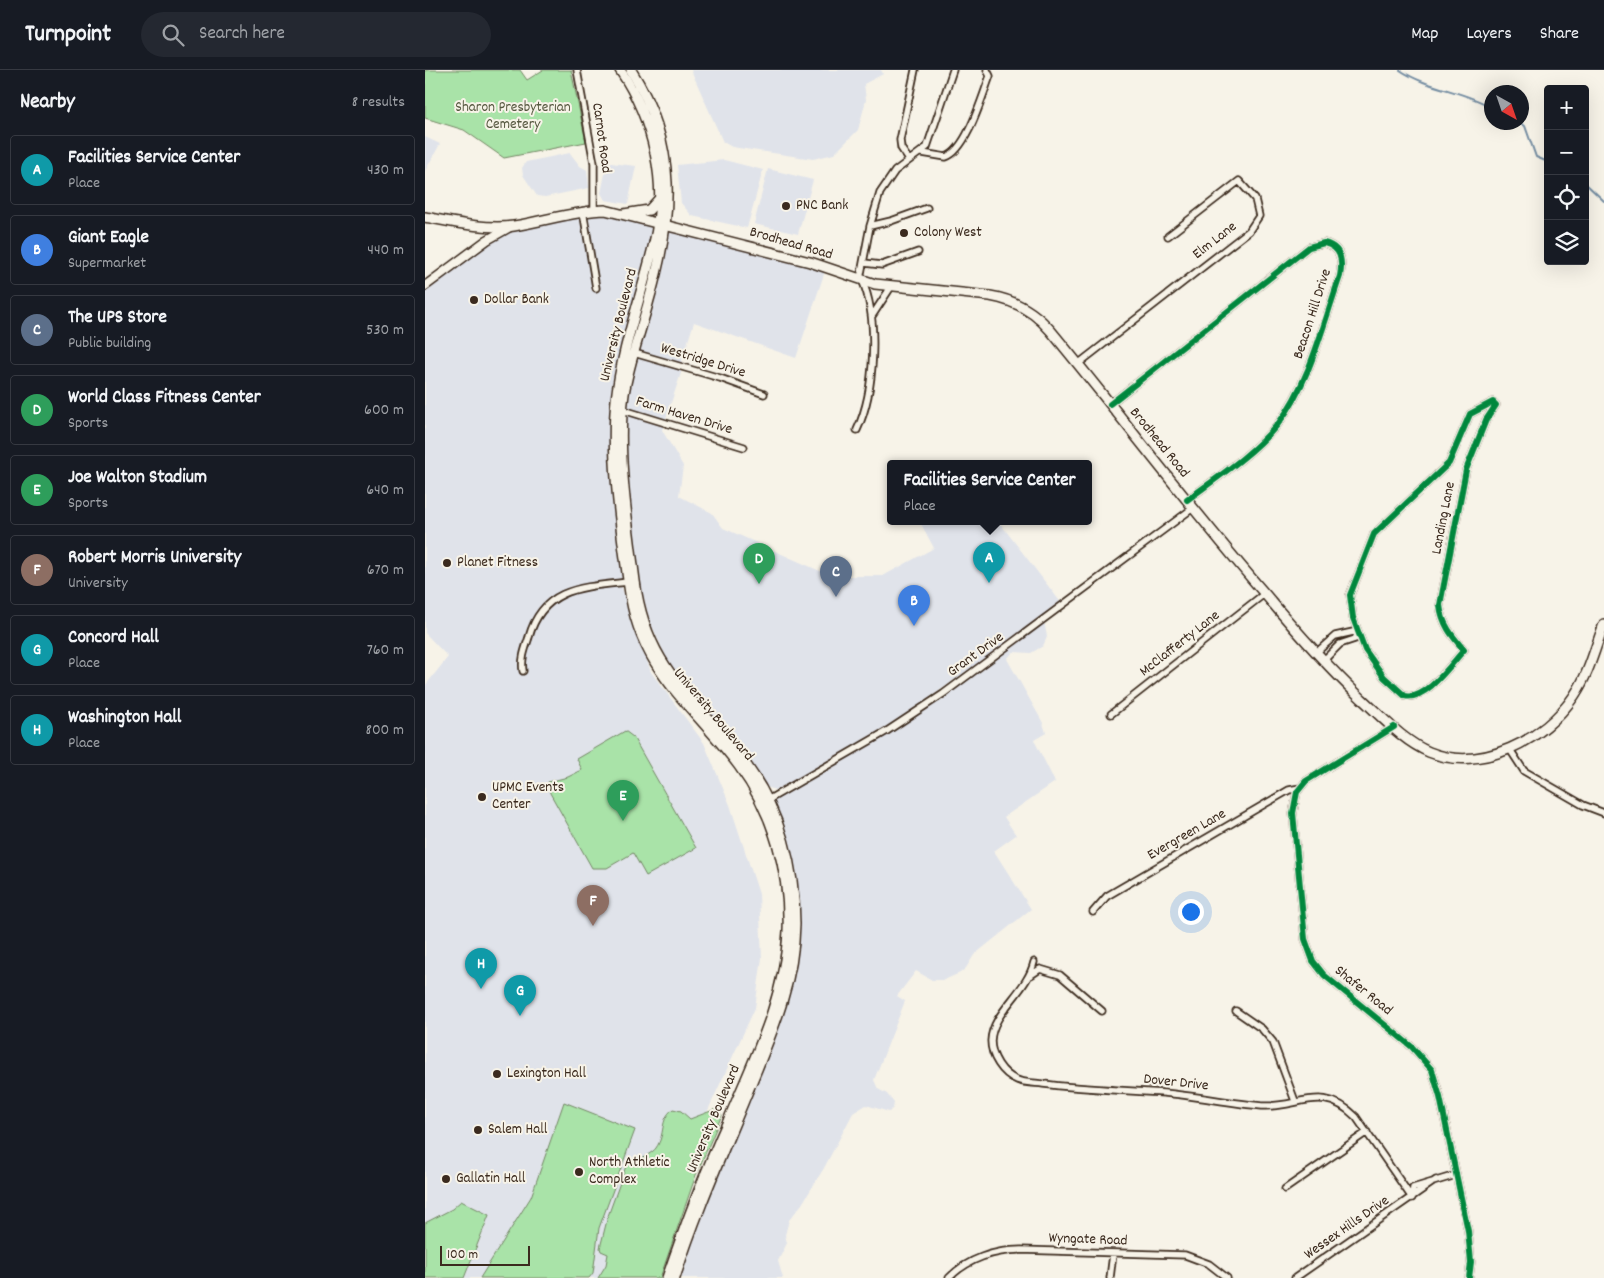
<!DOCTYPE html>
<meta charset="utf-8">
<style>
body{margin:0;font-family:Dekko,sans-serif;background:#242831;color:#f1f3f6}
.controls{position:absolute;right:15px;top:15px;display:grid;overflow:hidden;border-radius:5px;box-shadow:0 5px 20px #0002}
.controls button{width:45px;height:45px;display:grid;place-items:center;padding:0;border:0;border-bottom:1px solid #363941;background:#171b24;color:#f1f3f6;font:25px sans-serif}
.compass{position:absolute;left:1059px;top:15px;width:45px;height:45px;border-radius:50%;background:#171b24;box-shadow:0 5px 20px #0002;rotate:140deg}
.scale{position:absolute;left:15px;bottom:12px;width:90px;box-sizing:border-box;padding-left:5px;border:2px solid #3b2a1e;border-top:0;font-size:14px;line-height:18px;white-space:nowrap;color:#3b2a1e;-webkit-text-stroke:4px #f7f3e8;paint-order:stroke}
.you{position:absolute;left:765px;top:841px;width:18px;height:18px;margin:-12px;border:4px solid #fff;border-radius:50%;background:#1a73e8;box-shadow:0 0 0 8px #1a73e833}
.badge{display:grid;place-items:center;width:32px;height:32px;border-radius:50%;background:#9f9995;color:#fff;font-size:16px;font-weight:700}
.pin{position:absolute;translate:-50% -41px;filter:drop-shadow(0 1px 2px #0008)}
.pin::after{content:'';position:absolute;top:26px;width:18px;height:15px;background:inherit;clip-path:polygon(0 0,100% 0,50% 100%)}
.popup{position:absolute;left:462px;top:390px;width:205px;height:65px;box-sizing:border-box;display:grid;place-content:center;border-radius:5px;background:#171b24;filter:drop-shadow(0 1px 4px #0005);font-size:16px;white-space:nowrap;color:#9ea1a6}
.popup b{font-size:19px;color:#f1f3f6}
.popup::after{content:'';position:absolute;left:50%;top:100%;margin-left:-10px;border:10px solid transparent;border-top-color:#171b24}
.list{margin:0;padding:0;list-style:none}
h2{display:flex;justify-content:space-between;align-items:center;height:65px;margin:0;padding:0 20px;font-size:21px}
h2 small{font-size:16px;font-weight:400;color:#9ea1a6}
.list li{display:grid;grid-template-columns:32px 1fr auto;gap:15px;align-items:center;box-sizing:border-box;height:70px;margin:0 10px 10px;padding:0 10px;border:1px solid #363941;border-radius:5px}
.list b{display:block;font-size:19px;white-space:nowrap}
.list p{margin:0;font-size:16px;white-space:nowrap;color:#9ea1a6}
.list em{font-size:16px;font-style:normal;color:#9ea1a6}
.icon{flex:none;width:28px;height:28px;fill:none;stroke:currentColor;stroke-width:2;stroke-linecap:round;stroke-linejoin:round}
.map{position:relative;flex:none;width:1179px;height:1208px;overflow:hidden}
header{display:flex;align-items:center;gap:30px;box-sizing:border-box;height:70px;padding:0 25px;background:#171b24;border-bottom:1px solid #363941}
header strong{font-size:24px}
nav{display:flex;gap:28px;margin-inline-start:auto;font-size:18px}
.search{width:350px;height:45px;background:#242831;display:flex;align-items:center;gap:12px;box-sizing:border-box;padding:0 18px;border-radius:28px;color:#9ea1a6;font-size:19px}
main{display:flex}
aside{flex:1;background:#171b24}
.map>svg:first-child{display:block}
</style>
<header>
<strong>Turnpoint</strong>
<div class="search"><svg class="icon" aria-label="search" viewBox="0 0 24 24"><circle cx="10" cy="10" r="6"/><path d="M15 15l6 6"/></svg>Search here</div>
<nav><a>Map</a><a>Layers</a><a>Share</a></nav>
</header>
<main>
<aside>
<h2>Nearby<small>8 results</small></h2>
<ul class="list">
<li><span class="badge" style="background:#0f9aa8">A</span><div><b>Facilities Service Center</b><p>Place</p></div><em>430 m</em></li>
<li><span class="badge" style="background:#3f7fe0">B</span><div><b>Giant Eagle</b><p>Supermarket</p></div><em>440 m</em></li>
<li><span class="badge" style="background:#5c6f8a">C</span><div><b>The UPS Store</b><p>Public building</p></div><em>530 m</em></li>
<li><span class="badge" style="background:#2e9e5b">D</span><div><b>World Class Fitness Center</b><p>Sports</p></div><em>600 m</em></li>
<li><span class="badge" style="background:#2e9e5b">E</span><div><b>Joe Walton Stadium</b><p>Sports</p></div><em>640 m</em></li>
<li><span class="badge" style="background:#8d6e63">F</span><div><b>Robert Morris University</b><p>University</p></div><em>670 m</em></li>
<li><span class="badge" style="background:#0f9aa8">G</span><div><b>Concord Hall</b><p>Place</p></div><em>760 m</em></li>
<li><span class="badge" style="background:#0f9aa8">H</span><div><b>Washington Hall</b><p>Place</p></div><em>800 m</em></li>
</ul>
</aside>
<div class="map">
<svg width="1179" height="1208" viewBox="0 0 1179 1208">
<rect width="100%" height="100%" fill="#f7f3e8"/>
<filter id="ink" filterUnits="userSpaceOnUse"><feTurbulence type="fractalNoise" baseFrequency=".02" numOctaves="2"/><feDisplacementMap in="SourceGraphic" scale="10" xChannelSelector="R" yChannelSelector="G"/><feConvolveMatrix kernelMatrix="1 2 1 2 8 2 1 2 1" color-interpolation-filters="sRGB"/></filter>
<g filter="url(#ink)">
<path fill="#e0e3ea" d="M266,0H456L458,4L439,14L441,30L433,60L409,84L388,89L307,77L298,72Z
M0,67L15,74L0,101Z
M145,83L155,96L162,100L164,118L120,127L112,126L98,105L97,98L101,92Z
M299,90L338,100L322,158L267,146L256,133L252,95Z
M186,93L211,96L203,134L180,130L176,123L181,99Z
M343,99L388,110L373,164L329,154Z
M180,140L401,198L371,288L269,252L256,294V303L237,360L258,396L254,426L287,443L298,458L395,501L413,506H458L509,478L495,452H574L637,534L463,657L387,702L350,720L342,717L323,687L245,596L225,552L219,529H213L210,513L196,515L226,602L279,673L305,735L334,824L337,888L330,938L250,1112L180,1208H0V616L23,587L0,563V216L87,156Z
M619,551L622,567L618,576L606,583L588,582L582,589L618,653L621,663L609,670L630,712L579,747L591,765L569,781L606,839L549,885L541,898L535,903L519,910H507L491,901L472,926L480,931L449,1010L453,1019L462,1024L469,1033L468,1038L464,1042L441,1035L428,1043L399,1098L377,1134L364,1150L360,1165L362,1173L353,1191L358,1208H250L369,877L342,730L462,661Z"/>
<path fill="#a9e3a8" stroke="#728663" d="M0,0H95L102,10L118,0H146L161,72L79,88L39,60L0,48Z
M200,661L208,667L271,778L221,806L208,783L182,798H167L125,723L123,712L143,707L157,700L152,689Z
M139,1032L210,1060L174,1158L168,1203L164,1208H55L106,1127Z
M248,1039L256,1041L265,1049L291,1039L297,1045L271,1105L235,1208H173L181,1195L183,1184L176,1181L175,1178L183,1146L201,1096L204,1092L208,1094C212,1091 229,1082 231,1078C241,1064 234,1050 248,1039Z
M36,1131L64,1145L39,1208H0V1153L27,1139Z"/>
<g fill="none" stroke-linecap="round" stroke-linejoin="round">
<path stroke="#768ea3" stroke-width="2" d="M975,0C1003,19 1037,20 1066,37
M1094,52L1100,56L1111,87L1123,92
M1160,113L1179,131"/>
<defs>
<path id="minor" d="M152,0L169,93V140
M497,83L521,87C542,80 557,27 565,6L562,0
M484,90L476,78L475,70L490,0
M158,141L171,218
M445,156L466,151L502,138
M439,193L457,195L493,182
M435,209L445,156L455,123L470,101L502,77L528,0
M447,246L466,217
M209,283L295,308L339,324
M653,294L824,161L834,146L830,129L814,111L743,166
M1068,332L1071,335L1061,350L1041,400L1015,535C1017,554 1027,566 1039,580C1026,594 1001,631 980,626L959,607L940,580L928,548L925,525L949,464L1024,393L1045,344Z
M685,334L884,177L899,173C916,177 918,190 915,206C898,255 885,312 853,354C828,384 793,407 762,430
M195,339L319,377
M432,360C450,322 454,248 437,210
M928,562L933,564L930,569L915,574L900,589L894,587L893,581L910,566Z
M98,601C96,589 100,579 104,567C118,517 158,517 203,512
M686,644L839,524
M969,657L881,711L872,722L868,743L880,869L888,891L899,905L987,977L1007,1000L1015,1027L1043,1161L1046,1192L1044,1208
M1084,678L1099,701L1158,735L1179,743
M341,731L462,661L518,624L768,438
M668,842L682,826L864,720L875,718
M609,892C602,922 567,942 566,971C566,986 577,1004 592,1010C599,1013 610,1013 618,1014C658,1019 699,1020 739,1023C772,1026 804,1033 837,1036C875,1038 897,1013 931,1047L987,1128
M606,905L615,899L635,905L677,941
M811,941L837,959L848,972L870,1031
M860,1119L942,1062
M987,1128L988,1118L1031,1105
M524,1208C542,1189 570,1180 596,1180L760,1185L784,1194L802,1208
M685,1208L688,1184
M870,1208L1011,1110"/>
<path id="tertiary" d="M0,216L62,170L85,157"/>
<path id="secondary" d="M0,147C27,152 61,160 89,156C120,151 149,141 180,140L385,192L450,214L565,226C590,230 609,241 626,261C698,348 766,439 840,524C871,561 902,596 937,629C957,647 978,671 1004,682C1056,703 1120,670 1149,626C1164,604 1170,578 1179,554"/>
<path id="primary" d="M195,0C228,49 244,114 229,173C217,225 197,276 191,330C185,387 196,460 204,517C215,602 268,634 314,696C349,743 365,803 363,861C360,929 329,989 303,1051C280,1102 260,1155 242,1208
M206,0C254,76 248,148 224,230C216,261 204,292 199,324C191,379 203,455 210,511C222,603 273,628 322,696C355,741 370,798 370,854C369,919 342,974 318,1033C294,1091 269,1148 250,1208
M199,144L224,140L234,129"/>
</defs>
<use href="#minor" stroke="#3b2a1e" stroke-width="9"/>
<use href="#tertiary" stroke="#3b2a1e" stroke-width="11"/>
<use href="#secondary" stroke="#3b2a1e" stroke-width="12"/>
<use href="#primary" stroke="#3b2a1e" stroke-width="12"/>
<use href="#minor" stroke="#f7f3e8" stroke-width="5.5"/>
<use href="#tertiary" stroke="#f7f3e8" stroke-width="8"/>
<use href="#secondary" stroke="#f7f3e8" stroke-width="9"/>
<use href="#primary" stroke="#f7f3e8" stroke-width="9"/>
<defs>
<path id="cycleway" d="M1068,332L1071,335L1061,350L1041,400L1015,535C1017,554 1027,566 1039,580C1026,594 1001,631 980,626L959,607L940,580L928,548L925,525L949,464L1024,393L1045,344Z
M685,334L884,177L899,173C916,177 918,190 915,206C898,255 885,312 853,354C828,384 793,407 762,430
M969,657L881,711L872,722L868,743L880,869L888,891L899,905L987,977L1007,1000L1015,1027L1043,1161L1046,1192L1044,1208"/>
</defs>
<use href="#cycleway" stroke="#f7f3e8" stroke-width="9"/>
<use href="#cycleway" stroke="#00873e" stroke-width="6"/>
</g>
</g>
<g fill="#3b2a1e" stroke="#f7f3e8" stroke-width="2">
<circle cx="361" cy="136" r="5"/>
<circle cx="479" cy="163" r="5"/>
<circle cx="49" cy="230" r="5"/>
<circle cx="22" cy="493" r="5"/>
<circle cx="57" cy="727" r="5"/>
<circle cx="72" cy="1004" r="5"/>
<circle cx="53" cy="1060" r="5"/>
<circle cx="154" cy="1102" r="5"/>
<circle cx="21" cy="1109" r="5"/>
</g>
<g text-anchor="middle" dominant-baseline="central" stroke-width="4" stroke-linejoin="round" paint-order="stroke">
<g font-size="15" fill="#565840" stroke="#f7f3e8">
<text x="88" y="38">Sharon Presbyterian<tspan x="88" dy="17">Cemetery</tspan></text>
</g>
<g font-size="15" fill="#3b2a1e" stroke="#f7f3e8">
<text transform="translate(176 68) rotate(82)">Carnot Road</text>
<text transform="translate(790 171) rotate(-38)">Elm Lane</text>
<text transform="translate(366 174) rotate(16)">Brodhead Road</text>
<text transform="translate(888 244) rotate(-72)">Beacon Hill Drive</text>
<text transform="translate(194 255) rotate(-76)">University Boulevard</text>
<text transform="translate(278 291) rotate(17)">Westridge Drive</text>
<text transform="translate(259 346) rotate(17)">Farm Haven Drive</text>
<text transform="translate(734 373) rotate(51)">Brodhead Road</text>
<text transform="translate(1019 448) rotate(-79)">Landing Lane</text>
<text transform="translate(755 574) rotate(-38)">McClafferty Lane</text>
<text transform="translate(551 585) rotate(-36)">Grant Drive</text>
<text transform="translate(288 645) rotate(50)">University Boulevard</text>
<text transform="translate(762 765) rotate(-30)">Evergreen Lane</text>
<text transform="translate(938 921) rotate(39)">Shafer Road</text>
<text transform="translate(751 1013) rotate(6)">Dover Drive</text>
<text transform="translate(289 1049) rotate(-67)">University Boulevard</text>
<text transform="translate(922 1158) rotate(-35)">Wessex Hills Drive</text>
<text transform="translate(663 1170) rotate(2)">Wyngate Road</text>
</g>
<g font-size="15" fill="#3b2a1e" stroke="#f7f3e8" text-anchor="start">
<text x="371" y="136">PNC Bank</text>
<text x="489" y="163">Colony West</text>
<text x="59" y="230">Dollar Bank</text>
<text x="32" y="493">Planet Fitness</text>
<text x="67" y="718">UPMC Events<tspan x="67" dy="17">Center</tspan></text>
<text x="82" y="1004">Lexington Hall</text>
<text x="63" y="1060">Salem Hall</text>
<text x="164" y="1093">North Athletic<tspan x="164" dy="17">Complex</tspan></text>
<text x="31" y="1109">Gallatin Hall</text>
</g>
</g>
</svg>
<div class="controls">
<button>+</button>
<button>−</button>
<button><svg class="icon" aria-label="locate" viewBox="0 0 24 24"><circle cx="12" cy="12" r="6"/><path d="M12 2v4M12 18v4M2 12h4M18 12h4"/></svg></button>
<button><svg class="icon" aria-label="layers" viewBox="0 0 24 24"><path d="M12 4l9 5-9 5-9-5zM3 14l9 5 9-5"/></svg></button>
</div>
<svg class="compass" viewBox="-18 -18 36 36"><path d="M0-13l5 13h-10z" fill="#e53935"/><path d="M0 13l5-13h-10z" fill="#9ea1a6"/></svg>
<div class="scale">100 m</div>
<div class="you"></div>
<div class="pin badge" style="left:564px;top:513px;background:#0f9aa8">A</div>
<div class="popup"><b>Facilities Service Center</b>Place</div>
<div class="pin badge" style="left:489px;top:556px;background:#3f7fe0">B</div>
<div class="pin badge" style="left:411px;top:527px;background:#5c6f8a">C</div>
<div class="pin badge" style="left:334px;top:514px;background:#2e9e5b">D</div>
<div class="pin badge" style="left:198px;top:751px;background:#2e9e5b">E</div>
<div class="pin badge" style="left:168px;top:856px;background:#8d6e63">F</div>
<div class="pin badge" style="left:95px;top:946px;background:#0f9aa8">G</div>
<div class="pin badge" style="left:56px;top:919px;background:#0f9aa8">H</div>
</div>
</main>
